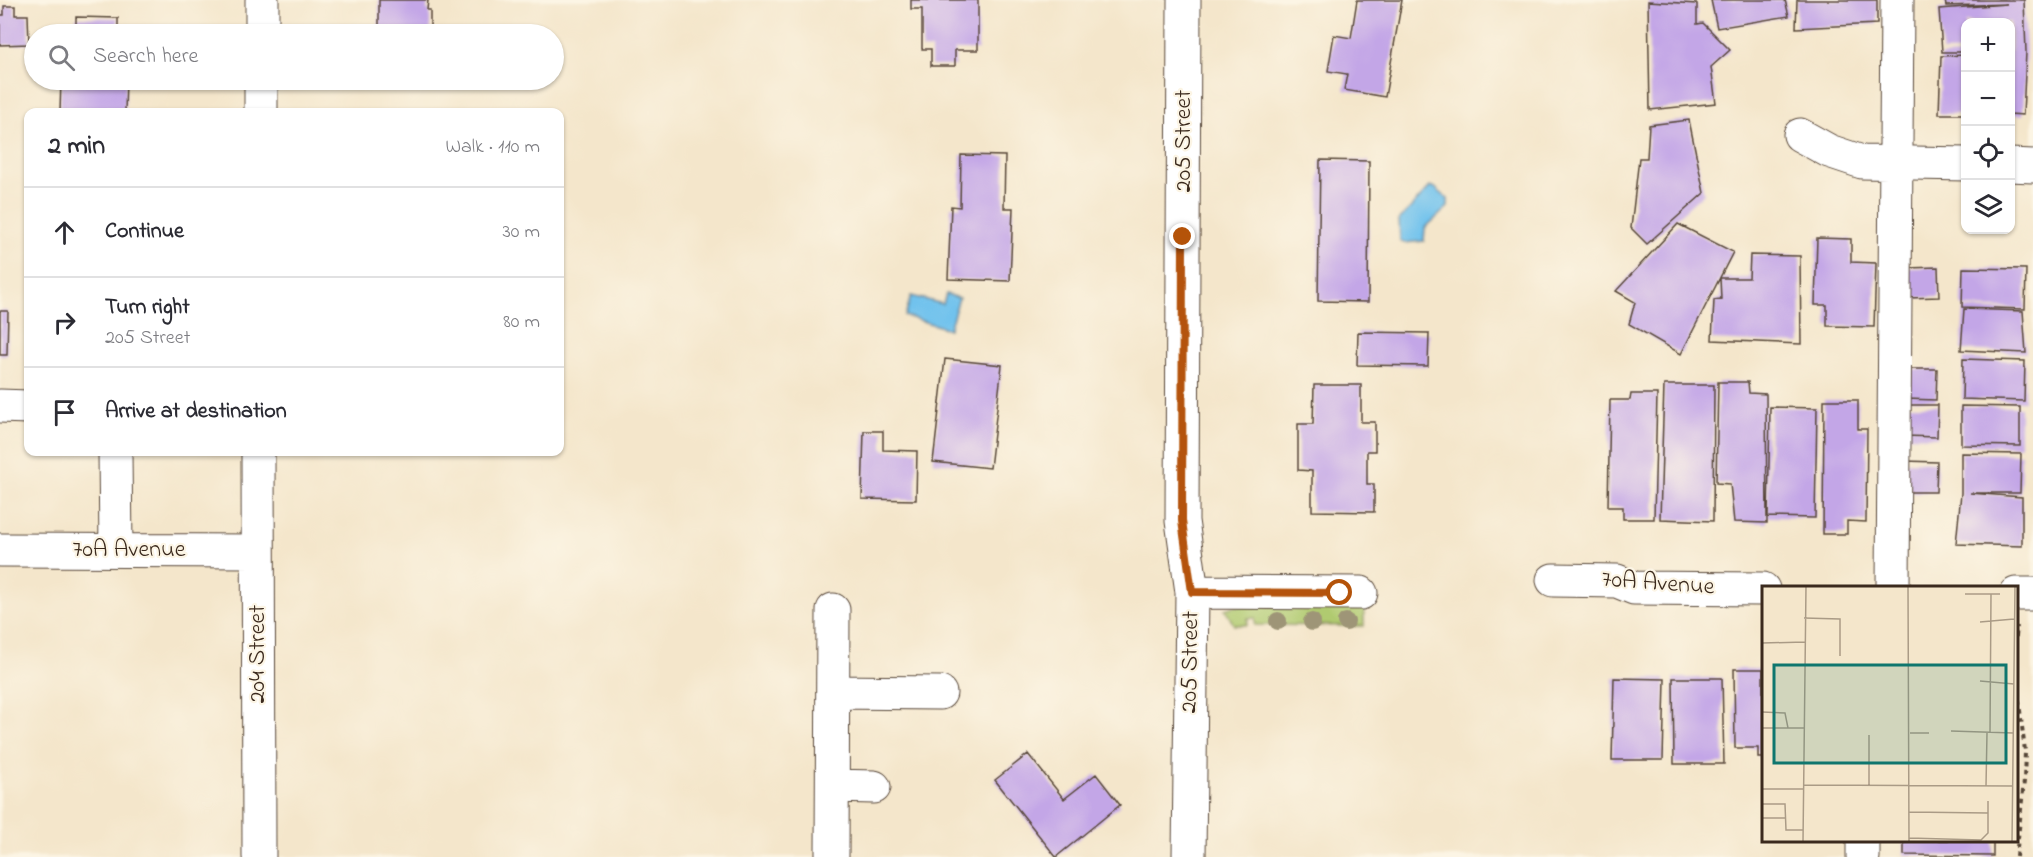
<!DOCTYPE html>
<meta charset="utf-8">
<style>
body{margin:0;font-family:"Indie Flower",sans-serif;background:#f7f7f7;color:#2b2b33}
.controls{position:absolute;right:18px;top:18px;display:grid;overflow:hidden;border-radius:12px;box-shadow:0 2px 4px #0004}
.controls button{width:54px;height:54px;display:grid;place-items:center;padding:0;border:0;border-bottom:2px solid #e1e1e2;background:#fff;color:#2b2b33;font:30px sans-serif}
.stop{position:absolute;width:18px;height:18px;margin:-14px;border:4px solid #b45309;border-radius:50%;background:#fff}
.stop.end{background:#b45309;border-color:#fff;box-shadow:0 2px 6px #0008}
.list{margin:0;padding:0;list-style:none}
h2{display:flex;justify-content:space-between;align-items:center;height:78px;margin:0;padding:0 24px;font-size:26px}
h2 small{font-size:20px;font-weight:400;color:#7c7c81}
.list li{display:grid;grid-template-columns:39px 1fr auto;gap:18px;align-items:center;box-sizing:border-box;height:90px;padding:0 24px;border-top:2px solid #e1e1e2}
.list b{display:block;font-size:22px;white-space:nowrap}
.list p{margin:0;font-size:20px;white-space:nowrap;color:#7c7c81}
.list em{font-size:20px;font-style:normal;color:#7c7c81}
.icon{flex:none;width:33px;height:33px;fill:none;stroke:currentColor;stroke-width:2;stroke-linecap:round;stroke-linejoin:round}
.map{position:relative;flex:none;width:2033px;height:857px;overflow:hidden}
.search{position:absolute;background:#fff;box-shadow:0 2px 4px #0004;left:24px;top:24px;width:540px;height:66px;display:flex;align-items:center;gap:15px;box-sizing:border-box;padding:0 21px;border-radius:33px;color:#7c7c81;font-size:22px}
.panel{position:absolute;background:#fff;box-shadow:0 2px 4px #0004;left:24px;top:108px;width:540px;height:348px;border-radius:12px}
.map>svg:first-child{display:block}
</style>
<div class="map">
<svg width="2033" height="857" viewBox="0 0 2033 857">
<rect width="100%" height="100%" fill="#fcf5e5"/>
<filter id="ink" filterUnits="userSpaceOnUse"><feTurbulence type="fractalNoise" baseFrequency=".0167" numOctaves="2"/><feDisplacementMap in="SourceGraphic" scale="12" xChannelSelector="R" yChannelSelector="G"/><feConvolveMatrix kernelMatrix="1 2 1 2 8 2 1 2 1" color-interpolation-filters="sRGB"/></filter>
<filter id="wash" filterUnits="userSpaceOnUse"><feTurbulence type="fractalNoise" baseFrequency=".008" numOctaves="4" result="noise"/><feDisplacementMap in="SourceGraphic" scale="24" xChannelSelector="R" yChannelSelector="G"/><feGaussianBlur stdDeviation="1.35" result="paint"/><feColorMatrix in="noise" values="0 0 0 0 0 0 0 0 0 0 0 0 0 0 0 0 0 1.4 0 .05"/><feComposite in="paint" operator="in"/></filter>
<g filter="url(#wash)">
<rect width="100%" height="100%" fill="#f4e6cb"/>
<path fill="#b0ca70" stroke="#767a47" stroke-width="1.5" d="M1234,606H1364V626L1255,625V618H1248L1247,625H1234L1225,609Z"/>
<path fill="#71c2ed" stroke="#567686" stroke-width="1.5" d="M1430,187H1434L1448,199V207L1425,228L1424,241L1404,243L1400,241L1399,220Z
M946,294L959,298L949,329L905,316L911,296L943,304Z"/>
<g id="blocks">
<path fill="#c3a6e7" d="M379,0H428L427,10H430V34H379Z
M911,0H978V50H955V66H931V49H922V9H911Z
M1357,0H1402L1385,97L1344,90L1347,74L1328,71L1334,35L1351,38Z
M1711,0H1785L1789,16L1717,28Z
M1797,0H1877V24L1796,28Z
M1945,0H2024L2026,52L2023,115L2010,114V22H1966V52H1942L1939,9L2007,4L1946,6Z
M1648,1L1697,4V24L1703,23L1730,50L1711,67L1716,103L1650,110Z
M4,6H15V15H28L29,44L0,45V15H4Z
M76,17L118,18V34H76Z
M1966,55V114H1939L1941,56Z
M61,80H126L125,112H60Z
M1689,120L1704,193L1647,244L1631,228L1639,158H1647L1649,125Z
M961,155L1005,156L1004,208H1013L1010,281L948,279L951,206L960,207Z
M1320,160L1369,161L1368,302L1318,301Z
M1678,224L1733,252L1681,354L1629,324L1635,302L1616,291Z
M1817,238L1851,239V262L1876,263L1874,327L1827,326V305H1815Z
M1750,255L1800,256L1801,344L1712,340L1714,300L1721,299L1720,278H1749Z
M1938,267L1939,297L1908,298L1907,268Z
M1963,268L2026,269L2025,309L1962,307Z
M1964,309L2023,311L2026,353L1961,350Z
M0,311H8L7,355H0Z
M1358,332L1429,333L1428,366L1357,365Z
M945,359L1002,365L990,468L933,462Z
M1963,359L2025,361L2024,401L1962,399Z
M1907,369H1937L1936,400L1906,399Z
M1718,382H1748L1749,393L1766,394L1767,523L1734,522L1730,484L1716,483Z
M1314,385H1361V422H1375V451H1367V484H1374V512L1312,511V471L1298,470V424H1313Z
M1664,385H1714L1713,521L1660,519Z
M1631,394H1657L1654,519H1623V507H1608L1610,400H1630Z
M1824,400H1858V429H1867L1866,522L1847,521V534H1823Z
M1906,405H1938L1937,437L1905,436Z
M1961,406L2020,407V446L1961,445Z
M1770,407L1817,408L1815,518L1768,517Z
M864,431H883V450L917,451L916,500L862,499Z
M1961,453L2021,454L2020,493H1970L2022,497V546L1956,544L1961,493Z
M1905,461L1937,462L1936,492H1905Z
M1734,669H1763V758H1758V748H1735Z
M1614,678L1665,679L1663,760H1612Z
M1673,678H1722L1724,764H1674Z
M1028,754L1064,799L1096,774L1120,805L1056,857L995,780Z
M1904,840H1993V856L1904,855Z"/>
</g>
</g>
<g filter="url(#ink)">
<use href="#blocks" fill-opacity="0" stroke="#574638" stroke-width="1.5"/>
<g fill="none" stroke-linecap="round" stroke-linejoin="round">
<defs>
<path id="minor" d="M1184,0L1182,521L1192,592L1189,857
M262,34V0
M261,112V80
M1800,135L1829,151L1862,162L1966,164
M2010,165L2033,166
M0,406L28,407
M115,452L116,550
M258,452L259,857
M0,550L258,551
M1553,580L1617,581L1634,588L1763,589
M1893,587L1897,0
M1192,592L1361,593
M2016,594H2033
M833,692L940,693
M833,786L874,787
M832,857L833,610
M1863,857V840"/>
</defs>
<use href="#minor" stroke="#574638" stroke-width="35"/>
<path stroke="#574638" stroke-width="4" stroke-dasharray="4.5 4.5" stroke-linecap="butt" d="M2016,637L2017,626
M2016,857L2024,781L2025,751L2016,678"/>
<use href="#minor" stroke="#fff" stroke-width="33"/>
</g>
<g fill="#9e9577">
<circle cx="1278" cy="621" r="9"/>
<circle cx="1312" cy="622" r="9"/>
<circle cx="1346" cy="622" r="9"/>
</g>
</g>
<g fill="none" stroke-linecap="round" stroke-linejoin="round" filter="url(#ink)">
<path stroke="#b45309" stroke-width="8" d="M1183,237L1182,521L1192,592L1340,593"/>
</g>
<g text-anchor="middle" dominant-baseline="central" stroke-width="4.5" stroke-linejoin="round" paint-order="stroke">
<g font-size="24" fill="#3b2a1e" stroke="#fcf5e5">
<text transform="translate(1184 141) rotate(-90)">205 Street</text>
<text x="129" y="550">70A Avenue</text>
<text transform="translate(1658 584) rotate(4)">70A Avenue</text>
<text transform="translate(258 654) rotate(-90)">204 Street</text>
<text transform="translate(1191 662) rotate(-89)">205 Street</text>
</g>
</g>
<g transform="translate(1762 586)">
<rect width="256" height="256" fill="#f4e6cb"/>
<path fill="none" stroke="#aa9b86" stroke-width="1.5" d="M146,0L147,256M203,8H238M42,32L78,33V70M218,36L252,33M0,57L43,56M218,95L252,98M0,126L23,127L26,142M0,142H42M189,145L251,147M148,147H167M228,147L229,8M42,199L251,200M107,199V149M224,200L225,147M0,203H42M0,218H23L24,244H41M147,226L226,227M0,232H23M147,252L219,254L226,247V215M41,256L44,0M250,256L253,0"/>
<path fill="#0f766e" fill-opacity="0.15" stroke="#0f766e" stroke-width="3" d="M12,79H244V177H12Z"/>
<rect width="256" height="256" fill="none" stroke="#3b2a1e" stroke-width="3"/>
</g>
</svg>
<div class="controls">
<button>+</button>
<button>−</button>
<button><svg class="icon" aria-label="locate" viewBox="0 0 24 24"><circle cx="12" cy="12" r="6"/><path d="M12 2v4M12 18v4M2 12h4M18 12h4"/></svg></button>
<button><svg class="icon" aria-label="layers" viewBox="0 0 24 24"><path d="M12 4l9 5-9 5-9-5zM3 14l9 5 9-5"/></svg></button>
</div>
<div class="stop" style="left:1340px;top:593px"></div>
<div class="stop end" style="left:1183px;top:237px"></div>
<div class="search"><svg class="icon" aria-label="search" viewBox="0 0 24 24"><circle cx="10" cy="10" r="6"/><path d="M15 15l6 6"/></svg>Search here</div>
<section class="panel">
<h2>2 min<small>Walk · 110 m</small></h2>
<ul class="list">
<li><svg class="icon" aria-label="ahead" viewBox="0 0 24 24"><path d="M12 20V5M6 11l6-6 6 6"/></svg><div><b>Continue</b></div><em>30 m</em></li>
<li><svg class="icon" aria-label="right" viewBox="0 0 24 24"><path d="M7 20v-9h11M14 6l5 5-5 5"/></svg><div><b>Turn right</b><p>205 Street</p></div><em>80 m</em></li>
<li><svg class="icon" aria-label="arrive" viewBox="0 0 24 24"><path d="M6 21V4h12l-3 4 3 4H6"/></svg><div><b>Arrive at destination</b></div></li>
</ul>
</section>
</div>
